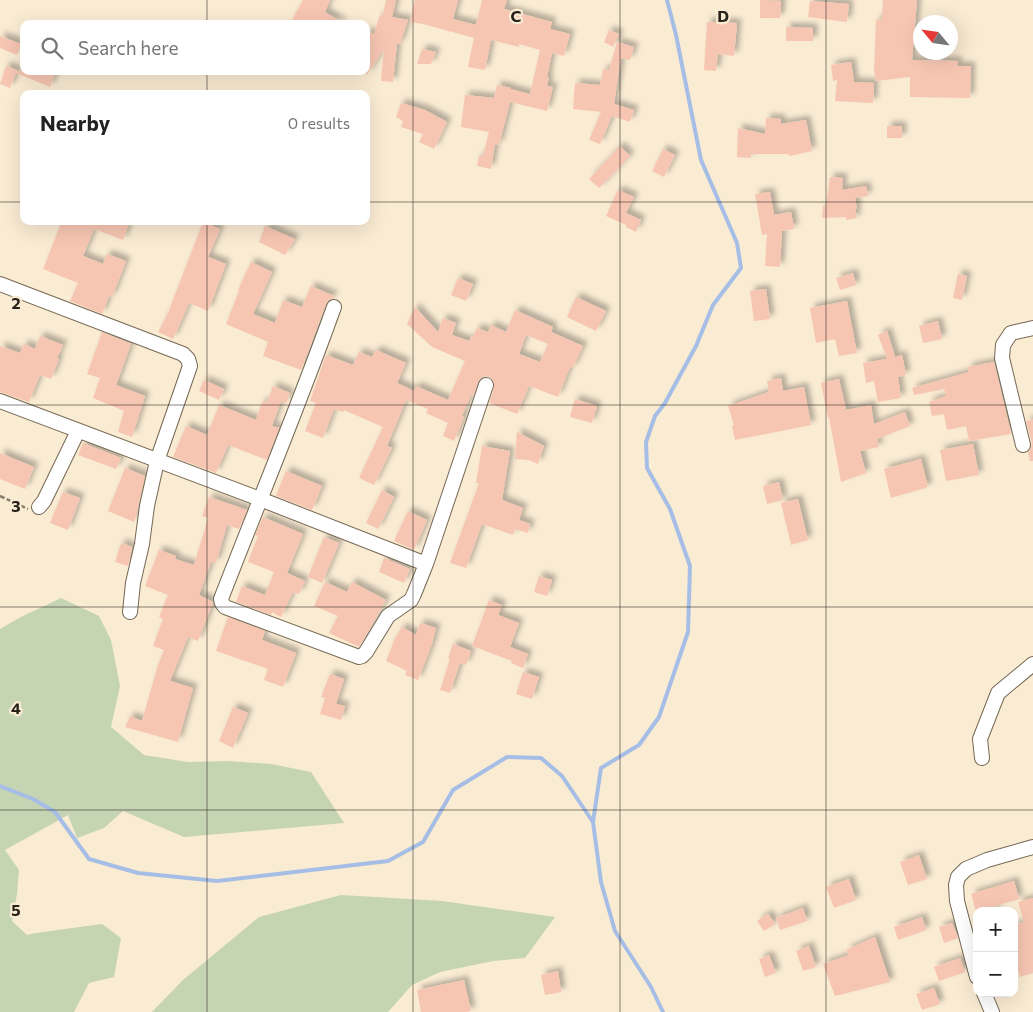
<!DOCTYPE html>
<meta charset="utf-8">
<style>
body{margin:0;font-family:Commissioner,sans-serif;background:#f2f2f2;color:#222}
.controls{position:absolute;right:15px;bottom:15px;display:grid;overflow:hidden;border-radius:10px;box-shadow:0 5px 20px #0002}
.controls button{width:45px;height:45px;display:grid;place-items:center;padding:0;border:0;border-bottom:1px solid #e0e0e0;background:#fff;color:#222;font:25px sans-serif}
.compass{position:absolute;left:913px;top:15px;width:45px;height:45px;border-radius:50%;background:#fff;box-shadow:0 5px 20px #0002;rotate:299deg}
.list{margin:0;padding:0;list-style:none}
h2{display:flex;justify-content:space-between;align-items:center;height:65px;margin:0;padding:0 20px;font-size:21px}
h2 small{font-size:16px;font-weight:400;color:#767676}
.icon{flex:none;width:28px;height:28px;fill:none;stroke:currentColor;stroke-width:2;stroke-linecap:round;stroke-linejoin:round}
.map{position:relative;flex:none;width:1033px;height:1012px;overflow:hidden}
.search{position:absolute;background:#fff;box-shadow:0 5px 20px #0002;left:20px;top:20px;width:350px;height:55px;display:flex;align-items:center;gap:12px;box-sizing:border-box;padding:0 18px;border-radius:10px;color:#767676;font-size:19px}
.panel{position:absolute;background:#fff;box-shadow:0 5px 20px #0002;left:20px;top:90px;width:350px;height:135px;border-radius:10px}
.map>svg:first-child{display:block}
</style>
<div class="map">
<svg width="1033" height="1012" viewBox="0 0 1033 1012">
<defs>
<filter id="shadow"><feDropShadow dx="4.5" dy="-4.5" stdDeviation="2.5" flood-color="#0004"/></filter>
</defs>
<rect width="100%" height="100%" fill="#faebd3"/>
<path fill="#c5d4b3" d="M61,598L99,616L111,640L120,686L111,727L144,755L188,762L228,761L271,764L311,772L344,823L184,837L123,811L104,828L77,838L68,815L5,850L19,870L17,894L12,921L27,935L36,933L102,924L121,938L114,977L89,983L74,1012H0V629L21,617Z
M341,895L442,901L555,917L525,958L493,961L440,972L412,985L388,1012H152L183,980L259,917Z"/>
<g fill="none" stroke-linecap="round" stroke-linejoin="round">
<path stroke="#a6bee5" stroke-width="4" d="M0,786L33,799L55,812L89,859L138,873L217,881L388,861L423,842L453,790L507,757L541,758L562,776L593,822
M663,1012L651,987L615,931L601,882L593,822L601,768L639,745L659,717L688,632L690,566L670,509L647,468L646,442L655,416L665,403L696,346L713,305L741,268L737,243L701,160L676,35L667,0"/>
</g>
<path fill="#f7c6b3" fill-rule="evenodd" filter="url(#shadow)" d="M303,0H330L325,12L344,24H290Z
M386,0H396L392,17L408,20L400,44L397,43L393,82L381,81L384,49L366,76V31L374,34L380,15H383Z
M415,0H458L453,19L476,25L482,0H507L504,9L552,22L550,29L570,34L564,56L552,53L547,77H549L547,86L553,87L547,111L510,102L499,145L495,144L491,169L477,166L479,156H483L489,132L461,127L465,95L494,98L497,85L511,88L510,89L530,94L540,50L519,44V47L491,40L485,70L468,67L474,38L423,24L410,22Z
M760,0L781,1L780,18H760Z
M883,0H917L912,60L958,61L957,66H971L970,98L910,97V77L876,81L874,71L876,19L882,20Z
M810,1L849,4L847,22L808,17Z
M707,22L737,23L734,56L718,54L716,71L704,70Z
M786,27L813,28V41H786Z
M609,30L619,34L613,47L604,42Z
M0,36L21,44L17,55L0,48Z
M617,42L634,47L630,60L621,58L614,104L634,110L630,122L612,116L600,144L589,140L601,112L573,109L575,83L600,85L603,69L609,70Z
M422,49L436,52L431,64H417Z
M851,62L854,82L874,83L873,103L835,101L837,80L833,81L831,65Z
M6,66L17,70V71H56L50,87L16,73L10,88L0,84Z
M401,103L425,110L447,122L434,149L419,142L423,134L401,127L403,121L396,117Z
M766,118L781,119V124L806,120L812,151L789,156V154H751V158L737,157L738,128L765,134Z
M887,126H902V138H887Z
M620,146L630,156L599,188L589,179Z
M663,149L675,155L664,177L652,171Z
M830,177L843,178L842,190L866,186L868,196L855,198L857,209H855L857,218L846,220V217L822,218L823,206H826Z
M618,190L634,197L626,213L641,220L636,232L626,227V225L606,216Z
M770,192L774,215L791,212L794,229L782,231L780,267L765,266L767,234L762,235L755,194Z
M62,221H130L123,240L94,229L83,256L103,264L107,254L126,261L112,297L109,296L102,314L70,301L78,283L43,269Z
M203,222L220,229L208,257L226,264L208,311L189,303L173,339L158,332L168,313Z
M265,226L295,239L285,255L259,242Z
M251,262L272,272L253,314L275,323L283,300L302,307L311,286L334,296L333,298L329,300L326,304L301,370L263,356L268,342L226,324L239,291L238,290Z
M853,273L856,285L840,290L836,278Z
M958,274L967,276L962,300L953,298Z
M458,278L473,284L466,301L451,295Z
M766,289L770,319L754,321L750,291Z
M576,297L606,311L596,331L567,317Z
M847,301L857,353L839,356L835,339L816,343L810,308Z
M415,307L438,332L443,318L456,323L452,335L469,341L472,336L473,337L477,328L488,332L491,325L506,332L515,310L553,327L551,332L583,346L573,368L570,367L558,397L529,386L517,414L489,403L494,388V383L492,379L489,377L485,376L481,378L478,382L473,396L471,395L462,416L464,417L454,441L443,436L448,423L426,413L428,409L406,400L387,446L392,448L374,485L359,478L383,427L344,410L343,412L334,409L323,438L305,431L316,403L310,401L326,355L353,365L359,352L372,357L376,350L406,363L397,383L414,391L416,386L448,400L465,361L432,347L407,324ZM526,335L548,344L540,362L519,354Z
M938,321L942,339L923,343L919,326Z
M887,331L895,357L902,355L906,375L898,377L901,398L878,402L874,381L866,383L863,363L887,359L878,335Z
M102,332L131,344L116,385L145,396L132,437L118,432L124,411L93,398L100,378L87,374Z
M40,336L63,345L57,358L59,359L51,379L40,375L29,402L0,392V346L20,353L24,344L35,349Z
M994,362L1011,434L969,441L966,426L947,430L944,414L932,416L929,402L946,396L944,389L914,395L912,388L969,372L968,367Z
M781,378L783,391L804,387L811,425L735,440L732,426L734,425L728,406L769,392L767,381Z
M839,379L846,410L871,405L874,424L905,412L910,426L877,439L879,447L860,451L866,473L841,482L829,417L828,418L821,383Z
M204,380L224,389L219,400L199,391Z
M273,386L290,393L286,403L281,401L272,426L279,428L267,460L228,445L216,473L173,457L186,426L207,435L219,405L256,420L262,402L267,403Z
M575,399L597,406L592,423L570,417Z
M1033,419V461H1030L1028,452L1031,448L1032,443L1026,421Z
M517,432L544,446L538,464L529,460L515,459Z
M83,443L121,458L116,469L78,455Z
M973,444L979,475L946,481L940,450Z
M482,446L510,451L502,500L523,508L519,520L530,524L528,533L515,529L513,535L482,524L466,568L450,563L479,483H476Z
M0,453L34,467L25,489L0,479Z
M921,459L928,487L891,498L884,469Z
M125,468L145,476L137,513L134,522L108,511Z
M286,471L322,486L312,510L276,496Z
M779,482L783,500L767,504L763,486Z
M382,490L394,497L378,529L366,523Z
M63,492L80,498L68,530L50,523Z
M209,497L247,510L239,529L227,525L216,563L211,562L199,595L213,602L198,641L188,637L170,681L193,688L178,742L125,727L130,716L142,721L157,668L164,650L153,646L163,619L159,617L168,595L145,586L159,550L176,556L175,559L194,565L208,518L202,516Z
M798,499L808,540L791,545L781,503Z
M408,511L427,520L414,550L394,541Z
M263,517L303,534L287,573L305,581L299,594L293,592L281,617L272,612L271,615L236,602L242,586L265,595L274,572L248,562L258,536L255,535Z
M324,537L339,543L322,583L308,577Z
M121,543L132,547L128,566L115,562Z
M384,558L410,569L404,583L379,572Z
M539,576L552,580L547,596L534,592Z
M325,582L347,592L352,582L386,600L359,647L329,633L338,616L314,606Z
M489,600L502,605L498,615L519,623L510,647L528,654L523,668L511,663L512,661L472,646Z
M228,617L265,631L262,640L296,653L283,687L264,680L268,669L216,651Z
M420,623L436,628L432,644L418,680L405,675L407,671L386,661L393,644H392L402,627L416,635Z
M453,644L471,651L466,665L460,663L450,693L440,690L450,659L448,658Z
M523,672L539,677L532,699L516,694Z
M330,674L344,679L336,704L345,706L341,720L320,714L325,698L321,697Z
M233,707L248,713L233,748L219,741Z
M919,855L927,879L908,885L900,862Z
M849,879L856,900L834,908L826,887Z
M1014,881L1019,899L995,906L996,911H976L971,894Z
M1033,898V973L1020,977L1014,956V926L1024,922L1018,902Z
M803,908L807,921L780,930L776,918Z
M768,914L775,924L764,931L757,921Z
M922,917L926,930L898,940L894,927Z
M952,923L958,938L944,943L939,927Z
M875,937L890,982L835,996L823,964L849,955L846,950Z
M809,946L816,967L803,971L796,951Z
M769,955L776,973L765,977L759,959Z
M960,958L965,972L939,981L934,967Z
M558,971L561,992L545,995L541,975Z
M464,980L471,1011L466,1012H421L417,990Z
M934,988L940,1004L922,1010L916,994Z"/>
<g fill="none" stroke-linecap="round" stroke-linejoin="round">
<defs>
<path id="minor" d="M0,284L183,354L188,359L190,366L157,461L147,506L142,544L133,583L130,612
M334,307C299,405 259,501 221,599L222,603L225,607L359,657L362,656L366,652L388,616L411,600L414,594L426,564L486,385
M0,401L260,499L426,564
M1023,445L1002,358L1003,345L1011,333L1033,328
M39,507L44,501L78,431
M982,758L980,739L998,693L1033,664
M977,977L957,901L956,885L958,877L966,869L987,860L1033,847
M984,993L992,1012"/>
</defs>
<use href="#minor" stroke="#746752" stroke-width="16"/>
<path stroke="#877d6d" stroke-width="2.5" stroke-dasharray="5 2.5" stroke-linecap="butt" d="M0,496L28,509"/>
<use href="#minor" stroke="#fff" stroke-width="14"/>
</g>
<path fill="none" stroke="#28221a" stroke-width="1" stroke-opacity="0.55" d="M207,0V24M413,0V1012M620,0V1012M826,0V1012M207,71V94M0,202H24M366,202H1033M207,221V1012M0,405H1033M0,607H1033M0,810H1033"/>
<g font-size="16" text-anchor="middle" font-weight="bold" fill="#28221a" stroke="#faebd3" stroke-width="4.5" stroke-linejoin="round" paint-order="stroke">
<text x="516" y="22">C</text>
<text x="723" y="22">D</text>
<text x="16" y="309">2</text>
<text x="16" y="512">3</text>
<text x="16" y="714">4</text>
<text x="16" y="916">5</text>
</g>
</svg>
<div class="controls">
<button>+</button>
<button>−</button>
</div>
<svg class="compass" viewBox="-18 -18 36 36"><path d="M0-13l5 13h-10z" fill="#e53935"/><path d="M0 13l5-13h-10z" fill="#767676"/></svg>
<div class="search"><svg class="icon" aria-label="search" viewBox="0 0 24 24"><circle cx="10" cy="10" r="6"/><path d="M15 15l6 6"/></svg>Search here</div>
<section class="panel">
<h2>Nearby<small>0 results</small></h2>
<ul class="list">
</ul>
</section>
</div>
